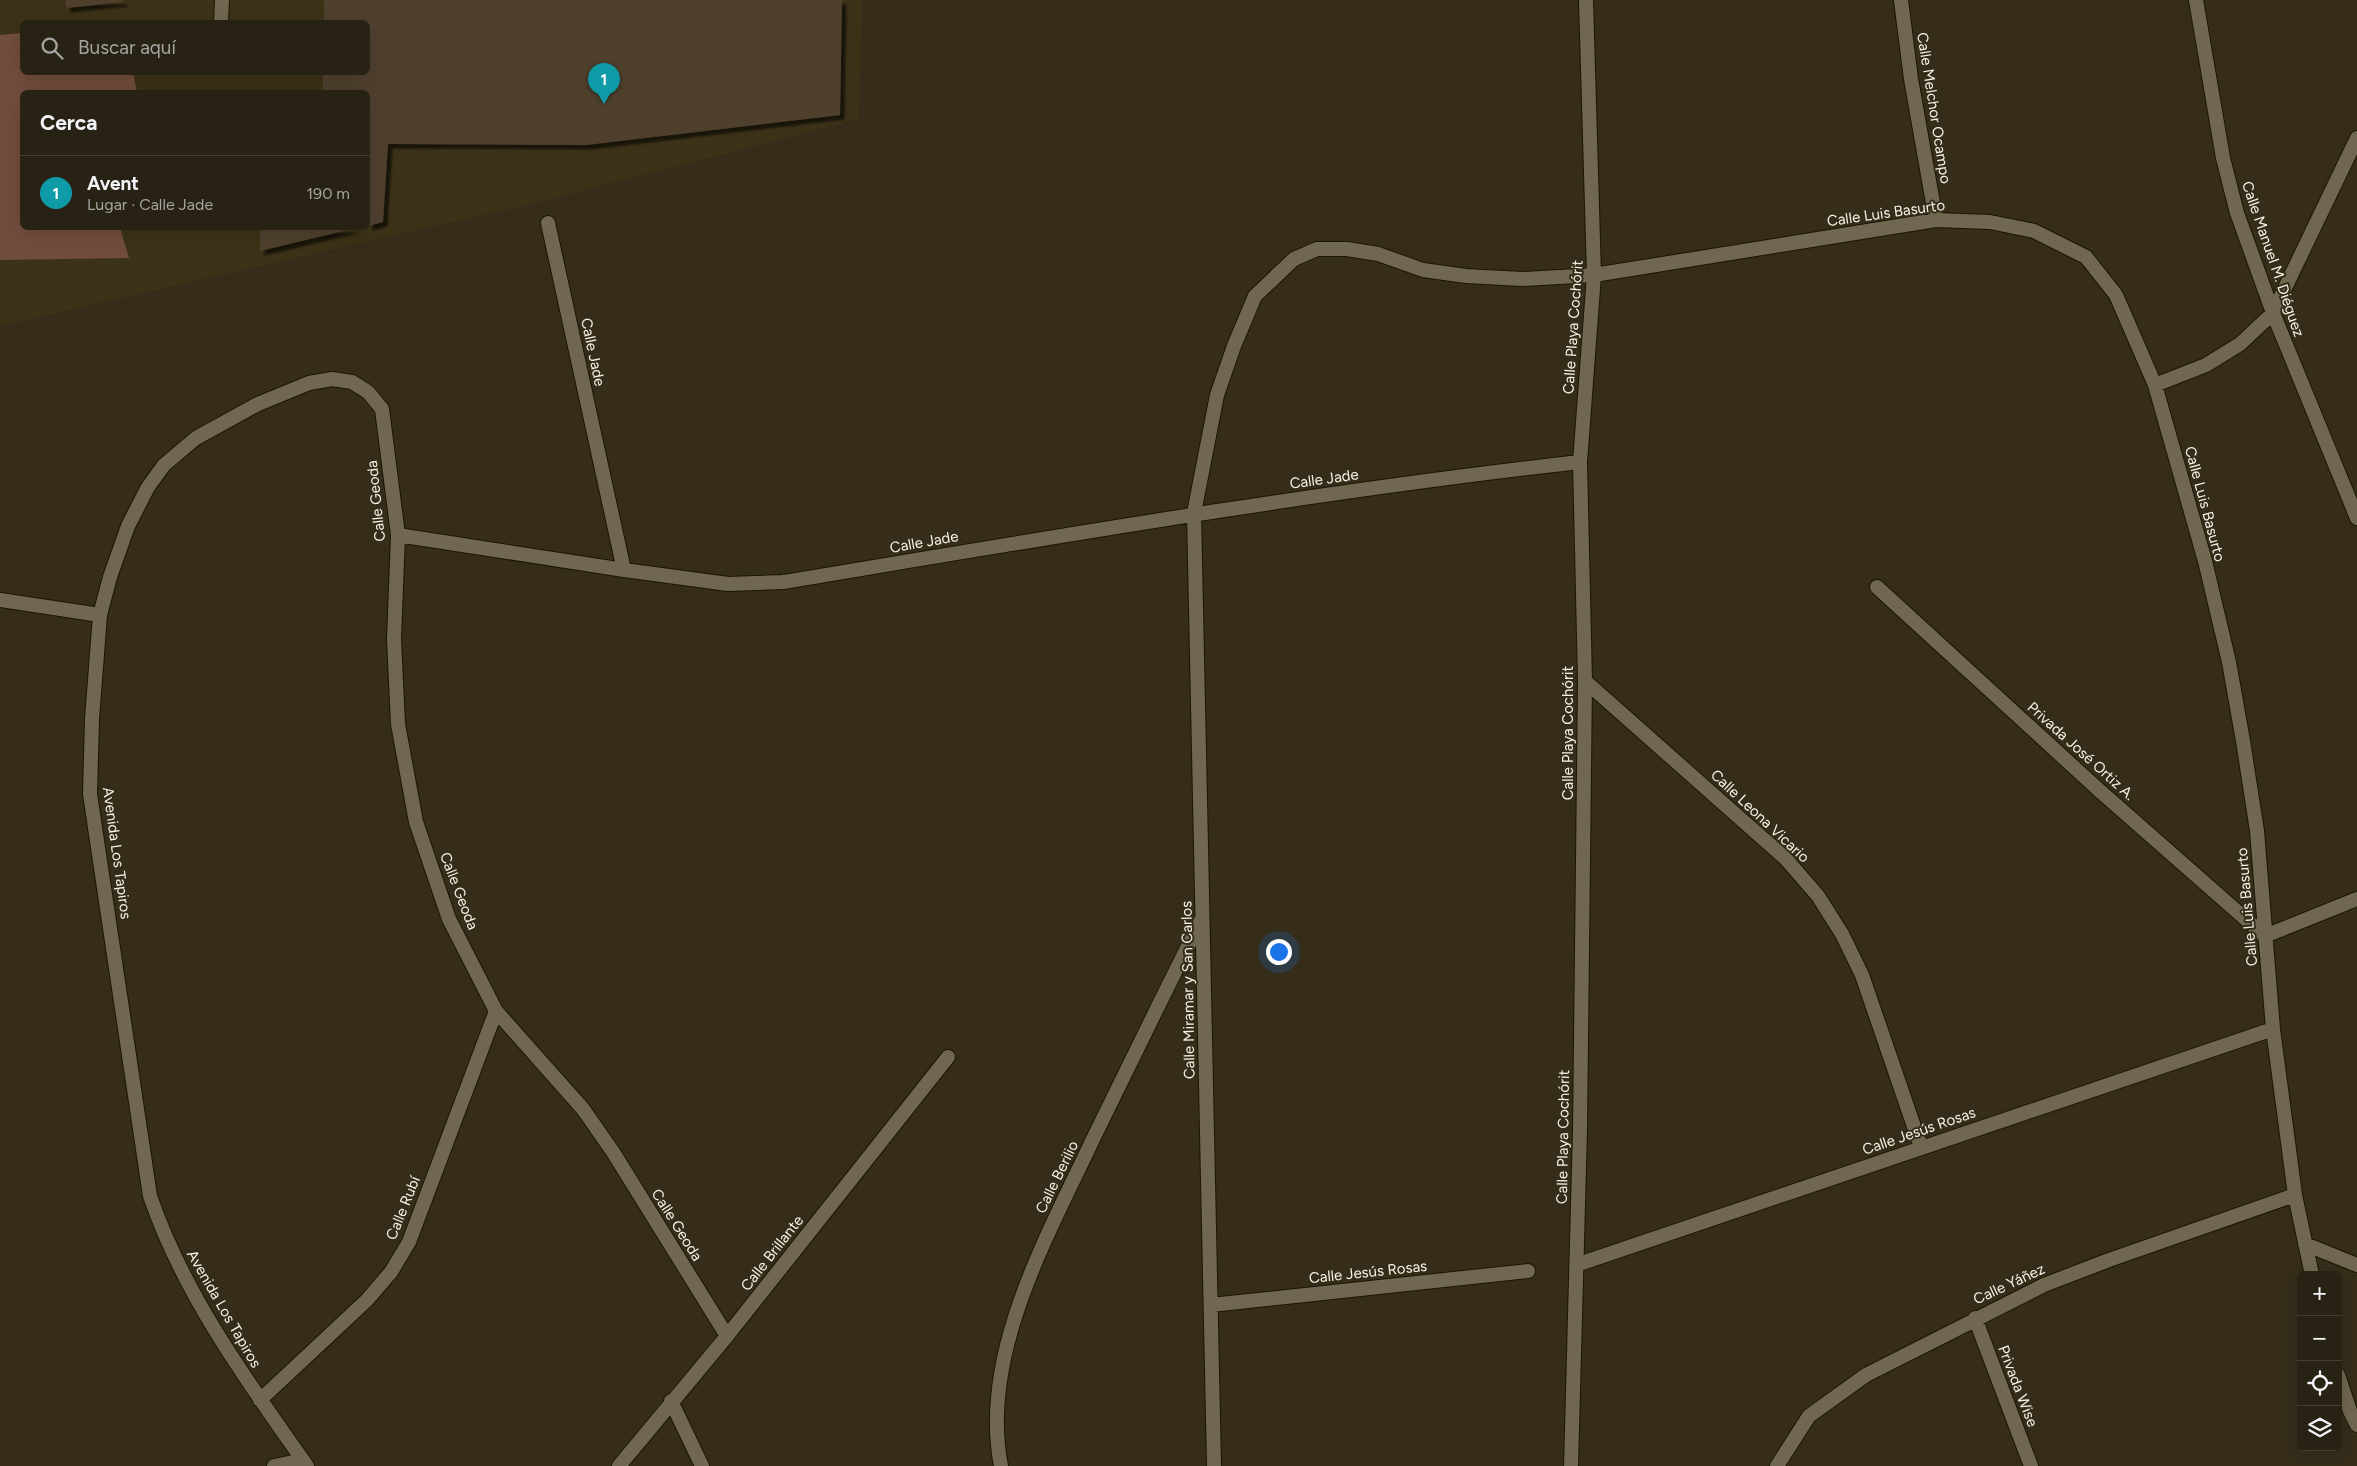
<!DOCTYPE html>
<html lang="es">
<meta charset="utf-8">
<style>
body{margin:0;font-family:Figtree,sans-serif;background:#302a1d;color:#f1f3f6}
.controls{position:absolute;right:15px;bottom:15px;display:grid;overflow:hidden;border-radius:8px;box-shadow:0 5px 20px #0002}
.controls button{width:45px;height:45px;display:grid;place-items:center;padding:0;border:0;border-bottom:1px solid #443f34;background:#282214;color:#f1f3f6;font:25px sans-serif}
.you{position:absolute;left:1278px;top:951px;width:18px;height:18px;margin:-12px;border:4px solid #fff;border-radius:50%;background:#1a73e8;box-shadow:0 0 0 8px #1a73e833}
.badge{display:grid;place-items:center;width:32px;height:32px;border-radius:50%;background:#b45309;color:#fff;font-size:16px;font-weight:700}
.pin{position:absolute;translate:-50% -41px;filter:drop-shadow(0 1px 2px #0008)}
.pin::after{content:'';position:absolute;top:26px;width:18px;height:15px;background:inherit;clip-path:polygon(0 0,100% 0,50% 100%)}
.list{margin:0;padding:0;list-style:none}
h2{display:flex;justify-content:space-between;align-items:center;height:65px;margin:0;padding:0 20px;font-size:21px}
h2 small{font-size:16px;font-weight:400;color:#a5a4a0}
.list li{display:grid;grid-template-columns:32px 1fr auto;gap:15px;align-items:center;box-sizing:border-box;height:75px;padding:0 20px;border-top:1px solid #443f34}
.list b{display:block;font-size:19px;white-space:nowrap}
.list p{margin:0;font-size:16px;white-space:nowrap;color:#a5a4a0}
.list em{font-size:16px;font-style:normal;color:#a5a4a0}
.icon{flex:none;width:28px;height:28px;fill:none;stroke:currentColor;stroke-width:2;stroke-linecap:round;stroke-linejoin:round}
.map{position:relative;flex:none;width:2357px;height:1466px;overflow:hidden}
.search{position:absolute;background:#282214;box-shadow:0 5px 20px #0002;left:20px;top:20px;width:350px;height:55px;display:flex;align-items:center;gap:12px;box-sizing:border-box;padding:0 18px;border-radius:8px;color:#a5a4a0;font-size:19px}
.panel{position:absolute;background:#282214;box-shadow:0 5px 20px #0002;left:20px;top:90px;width:350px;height:140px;border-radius:8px}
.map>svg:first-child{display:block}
</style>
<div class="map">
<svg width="2357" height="1466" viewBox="0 0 2357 1466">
<defs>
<filter id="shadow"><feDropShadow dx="4.5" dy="4.5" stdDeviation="1" flood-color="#0009"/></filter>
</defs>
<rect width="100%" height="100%" fill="#352d1a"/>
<path fill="#3c3217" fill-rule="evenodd" d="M0,0H862L859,119L539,202L0,326ZM22,22H368V72H22ZM22,92H368V228H22Z"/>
<path fill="#714d3c" d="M22,33V72L133,73L137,92H22V228H120L129,258L0,260V35Z"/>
<path fill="#4f402f" filter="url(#shadow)" d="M66,0H123V2L66,8Z
M324,0H842L840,115L586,145L388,144L383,222L368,226V92H323V72H368V22H324Z
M260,228H356L260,251Z"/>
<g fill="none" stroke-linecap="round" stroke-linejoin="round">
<defs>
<path id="service" d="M221,22L222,0
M1194,513L1217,395L1234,346L1255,296L1294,259L1317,249H1347L1378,254L1423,270L1466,276L1522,279L1594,275"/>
<path id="minor" d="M1901,0L1911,79L1936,220
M2196,0L2223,158L2237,213L2273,313L2357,518
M548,223L624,570L728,584L783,582C1048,538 1313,492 1580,462
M1594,275L1936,220L1990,222L2034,231L2086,257L2116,295L2155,385L2205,561L2229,662L2243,741L2257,831L2273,1029L2295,1195L2312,1275
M2155,385L2206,365L2240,344L2273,313L2357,138
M1194,513L1214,1466
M398,535L624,570
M1877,587L2100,791L2265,936L2357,899
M0,600L100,615
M1585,681L1786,859L1818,896L1842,934L1862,975L1921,1147
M2305,1244L2357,1265
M1576,1265L2273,1029
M1211,1305L1528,1271
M1975,1318L2031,1466
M2338,1375L2350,1411L2357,1425
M260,1400L367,1300L391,1272L409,1242L496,1011
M671,1401L702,1466
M274,1466L303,1460
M307,1466C247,1381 184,1295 150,1196L90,794L92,719L100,615L110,577L128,526L148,487L164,465L196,438L258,404L309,383L332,379L352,382L368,392L382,409L398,535L394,639L398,724L416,822L449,919L496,1011L583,1109L613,1152L727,1336
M619,1466L727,1336L948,1057
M1001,1466C979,1355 1048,1235 1094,1137C1129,1065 1165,992 1201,920
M1571,1466L1580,1130L1585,681L1580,462L1594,275L1586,0
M1777,1466L1809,1416L1866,1375L2044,1285L2109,1260L2295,1195"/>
</defs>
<use href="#service" stroke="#1d1503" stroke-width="16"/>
<use href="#minor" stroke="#1d1503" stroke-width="16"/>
<use href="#service" stroke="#706751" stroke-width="14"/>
<use href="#minor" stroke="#706751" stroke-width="14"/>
</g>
<g text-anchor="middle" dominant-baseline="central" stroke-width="4" stroke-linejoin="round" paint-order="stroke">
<g font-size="15" fill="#f6f1e5" stroke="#352d1a">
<text transform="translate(1934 108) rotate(81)">Calle Melchor Ocampo</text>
<text transform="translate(1886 213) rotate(-8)">Calle Luis Basurto</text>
<text transform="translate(2273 259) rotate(71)">Calle Manuel M. Diéguez</text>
<text transform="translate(1573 327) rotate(-86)">Calle Playa Cochórit</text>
<text transform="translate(593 352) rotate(78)">Calle Jade</text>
<text transform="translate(1324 479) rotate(-8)">Calle Jade</text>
<text transform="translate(376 501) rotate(-96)">Calle Geoda</text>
<text transform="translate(2205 504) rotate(75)">Calle Luis Basurto</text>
<text transform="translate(924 542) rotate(-10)">Calle Jade</text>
<text transform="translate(1568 733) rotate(-90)">Calle Playa Cochórit</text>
<text transform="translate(2081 751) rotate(42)">Privada José Ortiz A.</text>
<text transform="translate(1760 816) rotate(43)">Calle Leona Vicario</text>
<text transform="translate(117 853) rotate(82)">Avenida Los Tapiros</text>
<text transform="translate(459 891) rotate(69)">Calle Geoda</text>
<text transform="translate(2247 907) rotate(-95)">Calle Luis Basurto</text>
<text transform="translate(1188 990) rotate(-91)">Calle Miramar y San Carlos</text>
<text transform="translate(1919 1131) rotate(-19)">Calle Jesús Rosas</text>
<text transform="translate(1563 1137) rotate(-89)">Calle Playa Cochórit</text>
<text transform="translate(1057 1177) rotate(-64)">Calle Berilio</text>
<text transform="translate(403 1208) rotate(-68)">Calle Rubí</text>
<text transform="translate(677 1225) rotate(58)">Calle Geoda</text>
<text transform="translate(772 1253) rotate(-52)">Calle Brillante</text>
<text transform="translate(1368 1272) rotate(-6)">Calle Jesús Rosas</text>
<text transform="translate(2009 1284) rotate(-25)">Calle Yáñez</text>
<text transform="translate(224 1309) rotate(60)">Avenida Los Tapiros</text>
<text transform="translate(2018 1386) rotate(69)">Privada Wise</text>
</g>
</g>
</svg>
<div class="controls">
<button>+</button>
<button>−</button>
<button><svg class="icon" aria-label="locate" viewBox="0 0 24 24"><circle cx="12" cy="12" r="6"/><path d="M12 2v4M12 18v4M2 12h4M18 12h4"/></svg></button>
<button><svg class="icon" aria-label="layers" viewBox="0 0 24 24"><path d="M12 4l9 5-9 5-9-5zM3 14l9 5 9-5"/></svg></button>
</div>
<div class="you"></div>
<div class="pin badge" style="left:604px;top:104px;background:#0f9aa8">1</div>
<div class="search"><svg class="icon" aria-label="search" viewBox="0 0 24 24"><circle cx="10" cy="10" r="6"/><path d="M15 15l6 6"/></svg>Buscar aquí</div>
<section class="panel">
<h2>Cerca<small></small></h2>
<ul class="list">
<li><span class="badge" style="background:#0f9aa8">1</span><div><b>Avent</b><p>Lugar · Calle Jade</p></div><em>190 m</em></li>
</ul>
</section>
</div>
